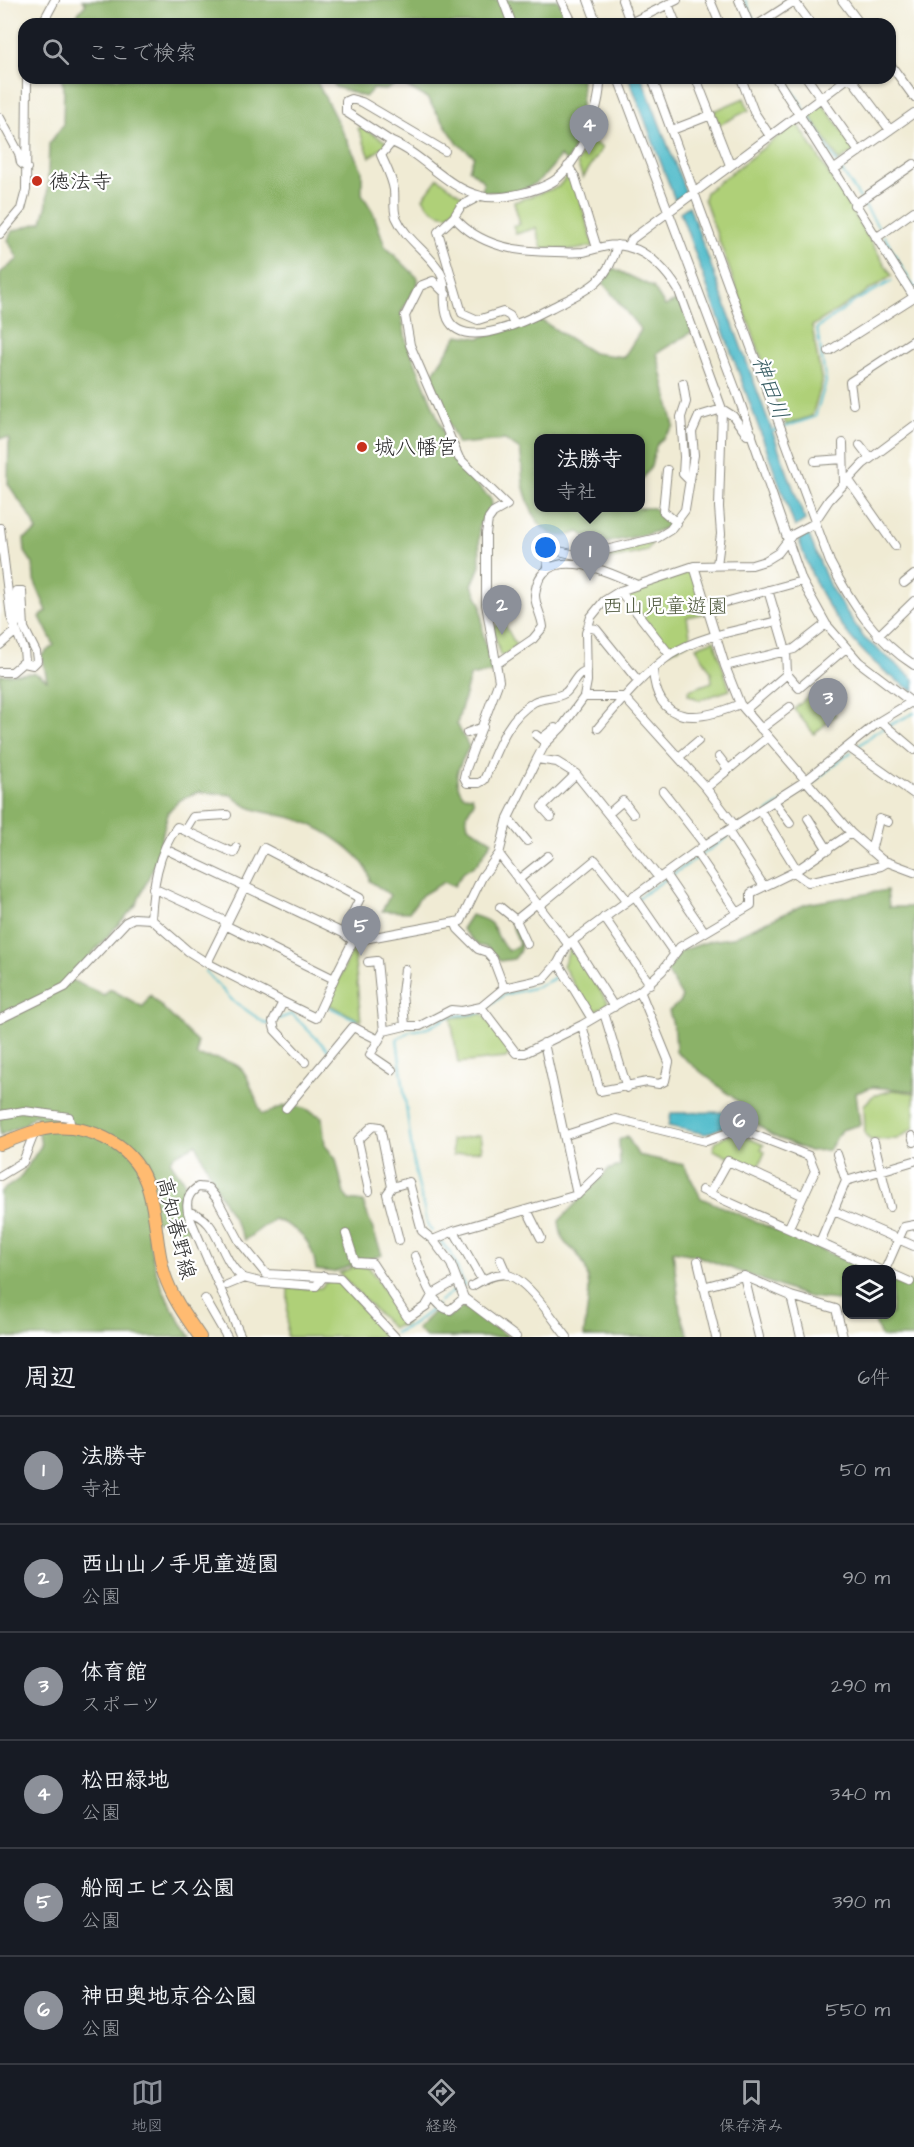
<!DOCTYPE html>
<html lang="ja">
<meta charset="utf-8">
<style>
body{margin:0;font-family:"Architects Daughter","Klee One",sans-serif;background:#242831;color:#f1f3f6}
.controls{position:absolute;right:18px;bottom:18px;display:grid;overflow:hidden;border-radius:12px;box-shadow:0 2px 4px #0004}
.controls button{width:54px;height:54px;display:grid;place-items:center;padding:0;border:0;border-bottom:2px solid #363941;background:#171b24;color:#f1f3f6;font:30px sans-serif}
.you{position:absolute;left:546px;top:548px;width:21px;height:21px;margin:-15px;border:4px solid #fff;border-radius:50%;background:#1a73e8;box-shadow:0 0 0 9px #1a73e833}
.badge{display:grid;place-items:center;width:39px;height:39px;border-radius:50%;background:#8c9099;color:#fff;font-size:20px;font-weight:700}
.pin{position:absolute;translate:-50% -50px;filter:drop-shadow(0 2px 3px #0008)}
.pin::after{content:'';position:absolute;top:32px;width:21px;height:18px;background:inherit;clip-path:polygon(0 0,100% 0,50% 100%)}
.popup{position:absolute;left:534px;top:434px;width:111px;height:78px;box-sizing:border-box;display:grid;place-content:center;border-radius:12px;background:#171b24;filter:drop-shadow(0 2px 4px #0005);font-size:20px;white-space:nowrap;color:#9ea1a6}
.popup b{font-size:22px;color:#f1f3f6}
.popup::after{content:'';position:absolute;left:50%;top:100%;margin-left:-12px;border:12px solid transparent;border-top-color:#171b24}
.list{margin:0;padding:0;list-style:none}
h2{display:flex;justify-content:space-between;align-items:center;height:78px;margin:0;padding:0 24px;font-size:26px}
h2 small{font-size:20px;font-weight:400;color:#9ea1a6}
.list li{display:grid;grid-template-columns:39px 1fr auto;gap:18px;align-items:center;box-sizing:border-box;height:108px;padding:0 24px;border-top:2px solid #363941}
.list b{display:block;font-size:22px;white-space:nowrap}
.list p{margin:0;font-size:20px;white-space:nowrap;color:#9ea1a6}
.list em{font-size:20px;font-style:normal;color:#9ea1a6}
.icon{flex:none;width:33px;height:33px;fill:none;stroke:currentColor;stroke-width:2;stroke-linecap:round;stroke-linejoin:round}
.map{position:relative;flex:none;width:914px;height:1337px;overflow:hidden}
.search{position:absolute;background:#171b24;box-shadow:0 2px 4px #0004;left:18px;right:18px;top:18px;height:66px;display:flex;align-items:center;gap:15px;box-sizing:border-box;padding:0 21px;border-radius:18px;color:#9ea1a6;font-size:22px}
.sheet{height:726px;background:#171b24}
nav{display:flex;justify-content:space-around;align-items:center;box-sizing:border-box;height:84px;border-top:2px solid #363941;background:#171b24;font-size:16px;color:#9ea1a6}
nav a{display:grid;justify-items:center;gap:3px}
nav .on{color:#8c9099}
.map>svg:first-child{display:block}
</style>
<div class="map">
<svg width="914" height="1337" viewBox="0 0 914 1337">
<rect width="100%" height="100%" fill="#fff"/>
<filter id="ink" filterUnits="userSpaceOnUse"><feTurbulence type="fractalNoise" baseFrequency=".0167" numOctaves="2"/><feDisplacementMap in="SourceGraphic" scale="12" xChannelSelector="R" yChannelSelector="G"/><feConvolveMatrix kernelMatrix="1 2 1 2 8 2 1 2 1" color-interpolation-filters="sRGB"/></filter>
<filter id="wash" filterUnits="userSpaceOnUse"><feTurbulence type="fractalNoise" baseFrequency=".008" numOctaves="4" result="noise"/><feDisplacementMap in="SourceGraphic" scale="24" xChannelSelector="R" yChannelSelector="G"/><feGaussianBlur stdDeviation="1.35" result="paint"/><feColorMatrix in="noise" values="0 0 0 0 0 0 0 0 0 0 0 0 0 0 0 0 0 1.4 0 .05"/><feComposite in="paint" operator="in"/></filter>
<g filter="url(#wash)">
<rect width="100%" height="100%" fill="#f0ebd4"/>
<path fill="#afd078" stroke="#6d7e52" stroke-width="1.5" d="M744,98L749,110L719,125L714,111Z
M822,103L856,150L839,161L809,113Z
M797,122L892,276L812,326L822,383L812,416L786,425L704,199L706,192Z
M362,127L388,143L370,157L358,128Z
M590,140L602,148L583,178L577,163Z
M569,174L573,178L594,246L575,250L542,248L536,228L516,234L513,226L520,224L514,202L558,187Z
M438,178L465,198L448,215C436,214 429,209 423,198Z
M653,541L647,551L593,563L587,561L588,558Z
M693,570L706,613L687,617L691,641L670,652L624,594Z
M505,625L516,645L505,655H500L493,626Z
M714,640L730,690L699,700L688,694L689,690L712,682L711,672L696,647Z
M814,692L836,715L814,734L794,709Z
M571,946L609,1004L591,1013L563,966Z
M352,951L354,952L361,1021L328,1004Z
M483,1014L511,1051L506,1058L458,1063L451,1018Z
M893,1090L914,1093V1128L897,1139L870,1140L865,1134L864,1105L873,1096Z
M735,1132L764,1145L761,1149L765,1152L757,1170L713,1150L716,1141Z
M480,1135L482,1150L453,1155L451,1140Z
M356,1266L369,1267L406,1324L392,1328L339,1273Z
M327,1280L338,1282L388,1334L379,1337H287L288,1288H321Z"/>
<path fill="#8bb268" stroke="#5b6e4a" stroke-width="1.5" d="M82,0H558L570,24H69L86,4Z
M61,78H315L362,170V194L373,212L385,246L418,278V283L401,313L406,340L458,467L491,499L492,505L479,526L480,566L472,585L481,604L483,635L494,672L470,676L457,724L469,747C460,765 450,777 463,795L472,796L474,802L466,815L468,826L492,841L478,863L463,873L454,886L444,882L422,895L409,912L382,911L390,895L370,881C369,856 323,829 302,821C279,812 249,815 232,795L198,792L180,800L168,812L156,861L136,905L69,979L104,995L110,989L143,1007L150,995L197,1042V1056C253,1062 242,1070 262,1114C271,1113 277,1108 285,1106C299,1103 309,1111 322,1117L325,1145L336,1159L344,1194L349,1200L363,1202L382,1255L333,1272L316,1270C313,1241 300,1229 274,1219L245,1240L220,1195L196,1144L173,1156L170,1161L185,1183L183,1191L189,1229L180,1237L174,1218L147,1223C152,1271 163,1298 191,1337H0V1192L19,1179L41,1146L36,1114L25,1124L0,1135V675L35,673L47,680L42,655L54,645L40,617L47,611L34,580L33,564L25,552L24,539L37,531L32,519L8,484L9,438H0V273L18,259L8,240L12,231L42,222L47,204L49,144L63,125L64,87Z
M330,78H582L581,108L585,125L567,162L560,156C535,192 524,192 482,192L484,182L469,169L474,156L458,144L427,98L399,82L386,90L373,89L365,97L335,87Z
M613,268L653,287L665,306L680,299L692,332L657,353L674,426L656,446L651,467L641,481V438H539V508H653L673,524C650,537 624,537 599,545L579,532C545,547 532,517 524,488C521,476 523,463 520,450L505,440L458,444L436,395L431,376L458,335L479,338L539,319L593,353L624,357L641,330L603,283Z
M887,890L889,907H914V1091L872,1087L856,1093L860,1125L841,1130L829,1150L809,1151L771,1135L746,1115L741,1104L676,1052L675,1032L669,1011L679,1003L682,997L667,971L681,951L710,941L731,938L806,904Z
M471,915C503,923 489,931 508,951L519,945L511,922C521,934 526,947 514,959L500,961L487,947L479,946L462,929Z
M627,1136L638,1155L684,1165L701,1198L867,1269L846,1270V1301L808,1297L695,1255L673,1251L680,1311L689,1337H584C585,1311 596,1283 581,1259C568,1239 563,1253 559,1221L608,1170L620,1166L619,1140Z
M892,1280L901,1285L914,1283V1337H881L872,1315L892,1314Z
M462,1307L470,1309L509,1337H426L417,1329L438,1308L447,1318Z"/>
<path fill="#4fbbca" stroke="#3d737a" stroke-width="1.5" d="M629,78H642L686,193L675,200Z
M689,206L805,520L795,527L680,212Z
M808,533L830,587L864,638L914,679L913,691C857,658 818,602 799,540Z
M724,1112L728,1125L706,1134L668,1126L671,1113Z"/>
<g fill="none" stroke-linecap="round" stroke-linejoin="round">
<path stroke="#4fbbca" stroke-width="2" d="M745,0L756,24
M785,78L837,163
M840,168L860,198
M863,203L881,231
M884,236L914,288
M770,432L815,417L826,382L817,328L857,300L892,281
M856,748L876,732L914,713
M766,813L805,788L851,752
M733,834L761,816
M638,898L728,837
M205,971L232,1000L266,1024L271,1022
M329,1007L355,1019L358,1026
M276,1020L292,1014L329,1051
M432,1231L428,1226L414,1166L397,1039L410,1031L428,1028L450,1016L479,1013L504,995L537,987L553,979L559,970
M441,1242L452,1255L464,1285L462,1286
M440,1301L458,1288
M394,1333L412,1325L437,1305"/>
</g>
</g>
<g filter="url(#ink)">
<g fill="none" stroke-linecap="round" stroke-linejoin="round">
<defs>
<path id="street" d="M503,0L512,24
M561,0L573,24
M588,0L597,24
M622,0L631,24
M710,0L720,24
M739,0L749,24
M842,0L860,24
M794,1L811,24
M668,4L676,24
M42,24L55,0
M628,24L677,0
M759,24L796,0
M890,64L914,97
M618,78L738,396L802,581L826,624L859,662L914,704
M652,78L830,562C851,603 875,640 914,665
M696,78L730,165
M741,78L754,112L770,136
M776,78L914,297
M807,78L859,152
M851,78L890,130
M0,118L19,153L21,163L27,168
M672,130L711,115
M392,142C424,155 445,187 481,196C499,201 545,190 559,177C581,157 601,108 600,78
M445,151L362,102L351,99L346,101V112L392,142L381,155C386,167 392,177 394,190C395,199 393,208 396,217C406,240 426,250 439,270C449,286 441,303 448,319C464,352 528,320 551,308C584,291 608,284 617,245
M568,166L575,177L597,248
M833,170L914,113
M480,196L461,206L454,217C480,247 518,252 555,252C564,252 574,253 583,252C598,249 612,242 628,247C650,252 668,273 679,291L722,409L719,507L721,534L717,565
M854,205L914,164
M454,217L438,232L462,313L478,320L503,312L510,316L514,324
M0,234L21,209L26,190L27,78
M876,238L914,211
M628,247L632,239L848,78
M446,294L433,281L420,286L405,316L410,345L459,458L507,505L493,513L488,520L486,534V604L499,681L466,769L464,777L467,783H479L484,780C496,753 506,718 534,702C543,697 555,699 565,693C573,687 576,672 587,671
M829,351L914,297
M683,383L686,402L681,417L684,457L683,474L690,481
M853,404L850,382L914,340
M843,443L844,484
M860,445L870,458
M815,461L843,459
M667,470L663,511L677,523
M848,479L895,546
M0,528L11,617L24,650L25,661L12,672H0
M694,566L725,666L740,704L851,833L882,860L914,872
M548,567L547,558L551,552L559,551L580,556L657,538L670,530L685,510L694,455L692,432L699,416L722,409L733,416L747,435L752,434
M904,583L914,575
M620,591L670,655
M707,607L802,581
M588,627L596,629L639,682
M14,629L17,621L16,591H22L24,628L36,652L37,661L33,665L24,663
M878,636L914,601
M0,645L15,632
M498,663L533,639L543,627C542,616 535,606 535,595C540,541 606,570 637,585
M725,666L794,649L826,624
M653,670C657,728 700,721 740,704
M787,674L799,688L846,648
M584,697H624L706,788L735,826
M745,710L787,674L786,651L768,590
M880,721L914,750
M598,728C620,702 642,675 670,655C701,635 742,630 777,621
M761,729L790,707
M467,733L483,727
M536,735L541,739L555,728L558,730
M848,747L914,794
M679,757L698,741
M719,757L728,769
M537,759L557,762L576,774L659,878
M706,788L768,737
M663,791L705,845
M774,801L790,823
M760,810L797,870
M608,814L623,801L633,814
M551,817L542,807L576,774
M508,818L527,841
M808,818L828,850
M185,830L193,817L227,815
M728,831L763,885
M165,849L343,933L353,941
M871,851L879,819L888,822
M696,852L737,912
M499,854L568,944L705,845L805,781L880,721L913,701
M794,872L808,882L881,866L886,863
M665,874L704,931
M518,880L548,856
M153,888L227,922
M634,895L674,953
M539,906L595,860L627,900
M500,907L516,920L537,903
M604,917L650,984
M516,920L527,944
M455,922L458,929L478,949L487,952L493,959L504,988
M225,925L334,979L353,941
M353,941L461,921L482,877L499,854L508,818L537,759L545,744L562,727L584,697L587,681L586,633L591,617L604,601L620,591L694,566L752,565L765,561L778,553L792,535L813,524L829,500L863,464L914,426
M572,941L614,1007
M368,962L377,961L384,1031L370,1055L392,1070
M207,963L188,951L151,919C153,888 157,853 177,827L234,853L236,848
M558,963L592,1019
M283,1002L207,963L264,848L360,898L343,933
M481,1007L516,1053H525L582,1025L640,991L662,971L680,947L751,905V893L794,872L851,833
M604,1013L627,1088
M0,1019L65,987L126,922L134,918L151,919
M582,1025L600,1091L647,1082L659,1084L665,1081L669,1062L640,991
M405,1026L402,993L405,969
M384,1031L405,1026H420L451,1010L462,1011L481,1007L504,988L544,979L558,963L568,944
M305,1062L275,1030L273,1022L283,1002L316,1018L334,979
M286,1108L353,1027L379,1040
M0,1115L24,1111L69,1117L71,1129
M566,1135L616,1119L706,1141L739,1129L809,1156L815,1171L789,1227
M912,1136L914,1142
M874,1142L890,1207
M837,1154L846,1181
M0,1176L23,1162L35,1131
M392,1187L409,1182L422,1231L433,1240L451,1264L464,1298L516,1337
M702,1190L880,1270
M369,1191L358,1140L373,1126L380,1127L392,1187L387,1194L399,1240
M710,1193L728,1161L802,1195
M577,1195L600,1173
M527,1210L541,1238
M834,1211L914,1246
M188,1212C221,1217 218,1261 244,1278
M454,1231L482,1280
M346,1234L355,1262L372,1263L408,1318L426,1306L433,1294L457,1280
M433,1240L454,1231L577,1195L544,1043
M820,1242L846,1181L914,1161
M415,1256C422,1272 431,1307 450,1310L464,1298
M500,1259L507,1275
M698,1261L716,1337
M885,1270L904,1227L914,1225
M892,1274L910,1282
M744,1276L759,1337
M227,1285L244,1278L260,1282L316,1286L324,1276
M472,1286C482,1280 496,1272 508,1275C528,1280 554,1321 567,1337
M703,1287L744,1276L791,1296L836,1309L843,1337
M791,1296L801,1337
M205,1299L227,1337
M241,1337L189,1216C185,1203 187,1194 198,1187L208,1188L217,1199L240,1242L266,1274L340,1278L395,1337"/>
<path id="primary" d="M0,1144C14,1139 29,1132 44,1129C84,1122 131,1142 146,1182C157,1211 155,1243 164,1273C171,1296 186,1317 200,1337"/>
</defs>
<use href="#street" stroke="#8e8b80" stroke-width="10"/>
<use href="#primary" stroke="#8e8b80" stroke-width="14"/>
<use href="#street" stroke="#fff" stroke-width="8"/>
<use href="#primary" stroke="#ffbb71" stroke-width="12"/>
</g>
</g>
<g fill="#c8321e" stroke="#fff" stroke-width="2">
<circle cx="37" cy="181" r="6"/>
<circle cx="362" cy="447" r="6"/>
</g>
<g text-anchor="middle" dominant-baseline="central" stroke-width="4.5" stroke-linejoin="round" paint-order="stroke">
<g font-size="21" fill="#2b2b2b" stroke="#fff" text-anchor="start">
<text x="49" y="181">徳法寺</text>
<text x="374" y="447">城八幡宮</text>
</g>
<g font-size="21" fill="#535d42" stroke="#fff">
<text x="665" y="606">西山児童遊園</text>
</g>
<g font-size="21" fill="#2b2b2b" stroke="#fff">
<text transform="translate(176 1228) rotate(76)">高知春野線</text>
</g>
<g font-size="22" font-style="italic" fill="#385d63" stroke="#fff">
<text transform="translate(770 388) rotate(70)">神田川</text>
</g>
</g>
</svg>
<div class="controls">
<button><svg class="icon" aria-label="layers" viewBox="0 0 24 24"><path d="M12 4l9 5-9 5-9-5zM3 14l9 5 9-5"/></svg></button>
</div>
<div class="you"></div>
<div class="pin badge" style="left:590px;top:581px">1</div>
<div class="popup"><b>法勝寺</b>寺社</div>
<div class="pin badge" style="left:502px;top:635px">2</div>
<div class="pin badge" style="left:828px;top:728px">3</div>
<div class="pin badge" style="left:589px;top:155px">4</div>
<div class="pin badge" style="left:361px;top:956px">5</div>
<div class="pin badge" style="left:739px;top:1151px">6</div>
<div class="search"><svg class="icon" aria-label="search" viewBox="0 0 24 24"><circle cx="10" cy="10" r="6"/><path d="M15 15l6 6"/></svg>ここで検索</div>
</div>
<section class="sheet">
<h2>周辺<small>6件</small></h2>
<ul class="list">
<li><span class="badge">1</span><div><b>法勝寺</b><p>寺社</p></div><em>50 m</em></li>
<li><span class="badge">2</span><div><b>西山山ノ手児童遊園</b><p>公園</p></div><em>90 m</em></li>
<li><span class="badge">3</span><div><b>体育館</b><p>スポーツ</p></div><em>290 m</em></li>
<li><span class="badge">4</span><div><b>松田緑地</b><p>公園</p></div><em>340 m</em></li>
<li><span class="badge">5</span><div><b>船岡エビス公園</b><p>公園</p></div><em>390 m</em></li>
<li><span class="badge">6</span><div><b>神田奥地京谷公園</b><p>公園</p></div><em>550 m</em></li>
</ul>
</section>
<nav>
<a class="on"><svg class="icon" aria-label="map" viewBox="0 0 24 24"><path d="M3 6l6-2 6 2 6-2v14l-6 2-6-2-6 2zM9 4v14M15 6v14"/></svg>地図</a>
<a><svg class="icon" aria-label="directions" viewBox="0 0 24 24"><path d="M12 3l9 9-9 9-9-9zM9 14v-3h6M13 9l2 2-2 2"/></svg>経路</a>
<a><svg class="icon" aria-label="saved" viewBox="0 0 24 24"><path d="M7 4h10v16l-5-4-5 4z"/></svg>保存済み</a>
</nav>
